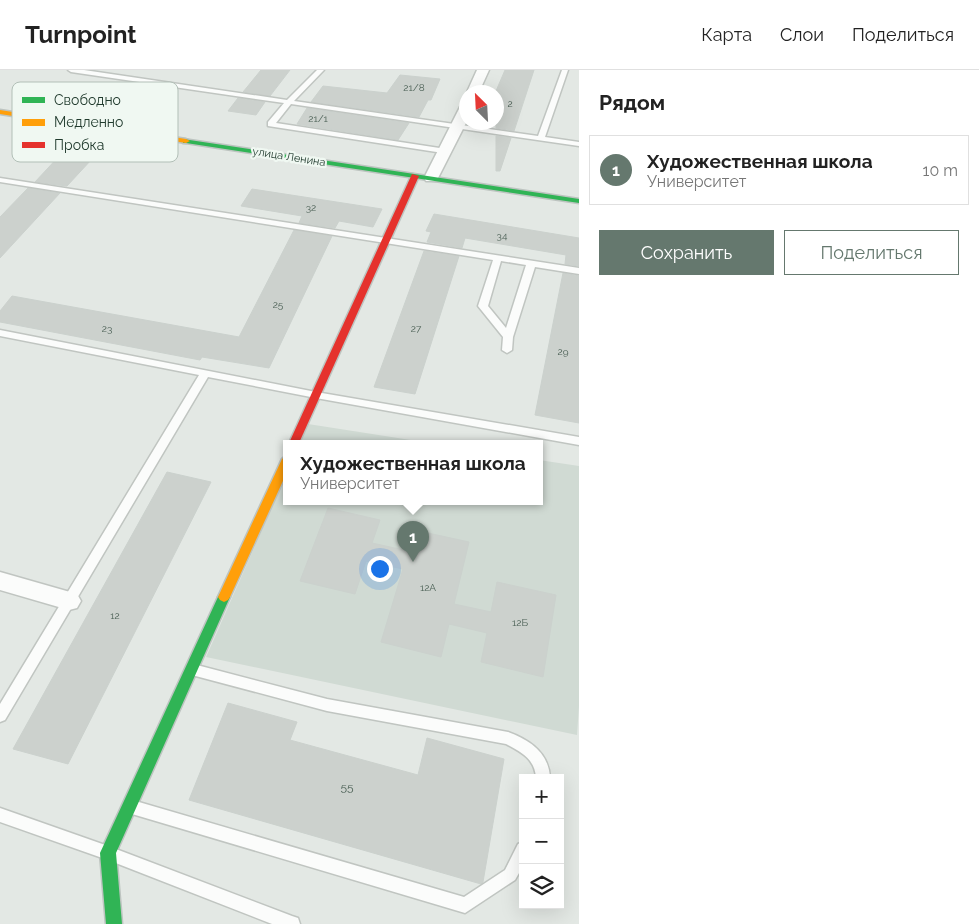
<!DOCTYPE html>
<html lang="ru">
<meta charset="utf-8">
<style>
body{margin:0;font-family:Raleway,sans-serif;background:#f2f2f2;color:#222}
.controls{position:absolute;right:15px;bottom:15px;display:grid;overflow:hidden;border-radius:0px;box-shadow:0 5px 20px #0002}
.controls button{width:45px;height:45px;display:grid;place-items:center;padding:0;border:0;border-bottom:1px solid #e0e0e0;background:#fff;color:#222;font:25px sans-serif}
.compass{position:absolute;left:459px;top:15px;width:45px;height:45px;border-radius:50%;background:#fff;box-shadow:0 5px 20px #0002;rotate:336deg}
.you{position:absolute;left:379px;top:498px;width:18px;height:18px;margin:-12px;border:4px solid #fff;border-radius:50%;background:#1a73e8;box-shadow:0 0 0 8px #1a73e833}
.badge{display:grid;place-items:center;width:32px;height:32px;border-radius:50%;background:#65786e;color:#fff;font-size:16px;font-weight:700}
.pin{position:absolute;translate:-50% -41px;filter:drop-shadow(0 1px 2px #0008)}
.pin::after{content:'';position:absolute;top:26px;width:18px;height:15px;background:inherit;clip-path:polygon(0 0,100% 0,50% 100%)}
.popup{position:absolute;left:283px;top:370px;width:260px;height:65px;box-sizing:border-box;display:grid;place-content:center;border-radius:0px;background:#fff;filter:drop-shadow(0 1px 4px #0005);font-size:16px;white-space:nowrap;color:#767676}
.popup b{font-size:19px;color:#222}
.popup::after{content:'';position:absolute;left:50%;top:100%;margin-left:-10px;border:10px solid transparent;border-top-color:#fff}
.list{margin:0;padding:0;list-style:none}
h2{display:flex;justify-content:space-between;align-items:center;height:65px;margin:0;padding:0 20px;font-size:21px}
h2 small{font-size:16px;font-weight:400;color:#767676}
.list li{display:grid;grid-template-columns:32px 1fr auto;gap:15px;align-items:center;box-sizing:border-box;height:70px;margin:0 10px 10px;padding:0 10px;border:1px solid #e0e0e0;border-radius:0px}
.list b{display:block;font-size:19px;white-space:nowrap}
.list p{margin:0;font-size:16px;white-space:nowrap;color:#767676}
.list em{font-size:16px;font-style:normal;color:#767676}
.actions{display:flex;gap:10px;padding:15px 20px}
.actions a{flex:1;padding:11px 0;border:1px solid #65786e;border-radius:0px;text-align:center;font-size:18px;color:#65786e}
.actions .main{background:#65786e;color:#fff}
.icon{flex:none;width:28px;height:28px;fill:none;stroke:currentColor;stroke-width:2;stroke-linecap:round;stroke-linejoin:round}
.map{position:relative;flex:none;width:579px;height:854px;overflow:hidden}
header{display:flex;align-items:center;gap:30px;box-sizing:border-box;height:70px;padding:0 25px;background:#fff;border-bottom:1px solid #e0e0e0}
header strong{font-size:24px}
nav{display:flex;gap:28px;margin-inline-start:auto;font-size:18px}
main{display:flex}
aside{flex:1;background:#fff}
.map>svg:first-child{display:block}
</style>
<header>
<strong>Turnpoint</strong>
<nav><a>Карта</a><a>Слои</a><a>Поделиться</a></nav>
</header>
<main>
<div class="map">
<svg width="579" height="854" viewBox="0 0 579 854">
<rect width="100%" height="100%" fill="#e3e8e4"/>
<path fill="#d0dad3" d="M308,354L430,373H300Z
M539,390L579,396V636L577,665L206,587L287,403V431H539Z"/>
<path fill="#ccd1cd" stroke="#cbd1cd" d="M261,0H290L270,26L243,22Z
M505,0H534L514,61L496,58V21Z
M400,5L440,9L431,30H428L419,47L311,32L323,16L387,23Z
M238,28L265,32L256,45L228,41Z
M307,38L409,53L398,70L297,54Z
M496,66L511,68L500,101H496Z
M61,84L92,89L67,116L35,112Z
M28,118L60,123L0,188V147Z
M252,119L382,139L373,157L339,151L335,158L299,153L302,146L241,136Z
M434,144L579,168V196L565,194L566,185L465,168L462,178L427,172L431,162L426,161Z
M294,160L332,166L269,298L202,287L200,290L0,252V241L12,226L239,267Z
M424,181L459,186L415,324L374,317Z
M563,203L579,206V353L535,345Z
M167,402L211,412L68,694L13,679Z
M328,438L380,450L372,473L408,481L414,460L469,472L454,534L491,542L497,512L556,525L543,607L481,592L487,563L449,554L441,587L381,572L403,499L366,491L355,524L300,511Z
M228,633L297,652L290,670L418,705L427,668L504,689L483,812L481,814L189,730Z"/>
<g fill="none" stroke-linecap="round" stroke-linejoin="round">
<defs>
<path id="lane" d="M68,0H84L287,30L317,0H324L294,31L538,66L562,0H568L545,67L579,72V76L291,34L276,53L446,79V83H443L268,56V52L284,33L71,2Z
M0,108L579,198V204L535,197L513,267L512,280L507,283L502,280L503,267L478,236L493,190L0,112ZM501,191L526,195L506,258L488,236Z
M0,260L316,322L579,367V375L316,328L208,307L5,650L0,652V634L199,305L0,266Z
M193,594L327,629L508,662C530,670 549,683 550,708H536C535,689 521,682 506,674L327,641L188,604L186,600L188,596Z
M132,730L464,827L505,800L518,774L523,772V796L515,810L465,843L132,744L127,742L125,737L127,732Z
M0,738L108,776L292,846L298,848L300,854H272L108,790L0,752Z"/>
<path id="street" d="M477,0H489L479,22H467Z
M467,33V51L438,108L436,111H426L424,108L460,37Z
M0,502L77,524L81,531L77,538L69,540L0,520Z"/>
<path id="fast" d="M183,69L579,129V133L186,73H183Z
M224,522L228,524L230,527L116,783L122,854H106L100,783L218,527L220,524Z"/>
<path id="slow" d="M0,40L186,69L190,71L186,73L0,44Z
M287,385V402L230,527L228,530L224,532L220,530L218,527L282,389Z"/>
<path id="jam" d="M412,104L419,106L299,373H289Z"/>
</defs>
<use href="#lane" stroke="#c0c5c1" stroke-width="3"/>
<use href="#street" stroke="#c0c5c1" stroke-width="3"/>
<use href="#fast" stroke="#bdc4c0" stroke-width="3"/>
<use href="#slow" stroke="#bdc4c0" stroke-width="3"/>
<use href="#jam" stroke="#bdc4c0" stroke-width="3"/>
<use href="#lane" fill="#fbfcfb" fill-rule="evenodd"/>
<use href="#street" fill="#fbfcfb" fill-rule="evenodd"/>
<use href="#fast" fill="#30b455" fill-rule="evenodd"/>
<use href="#slow" fill="#ff9f0a" fill-rule="evenodd"/>
<use href="#jam" fill="#e5322d" fill-rule="evenodd"/>
</g>
<g text-anchor="middle" dominant-baseline="central" stroke-width="4.5" stroke-linejoin="round" paint-order="stroke">
<g font-size="10" fill="#4c6156">
<text x="414" y="17">21/8</text>
<text x="510" y="33">2</text>
<text x="318" y="48">21/1</text>
<text x="311" y="137">32</text>
<text x="502" y="165">34</text>
<text x="278" y="234">25</text>
<text x="107" y="258">23</text>
<text x="416" y="258">27</text>
<text x="563" y="281">29</text>
<text x="428" y="517">12А</text>
<text x="115" y="545">12</text>
<text x="520" y="552">12Б</text>
</g>
<g font-size="11" fill="#213b2e" stroke="#f0f8f2">
<text transform="translate(289 87) rotate(9)">улица Ленина</text>
</g>
<g font-size="12" fill="#4c6156">
<text x="347" y="717">55</text>
</g>
</g>
<rect x="12" y="12" width="166" height="80" rx="8" fill="#f0f8f2" stroke="#b2bfb7" stroke-width="1"/>
<rect x="22" y="27" width="23" height="6" fill="#30b455"/>
<rect x="22" y="49" width="23" height="7" fill="#ff9f0a"/>
<rect x="22" y="72" width="23" height="6" fill="#e5322d"/>
<g font-size="14" fill="#213b2e">
<text x="54" y="35">Свободно</text>
<text x="54" y="57">Медленно</text>
<text x="54" y="80">Пробка</text>
</g>
</svg>
<div class="controls">
<button>+</button>
<button>−</button>
<button><svg class="icon" aria-label="layers" viewBox="0 0 24 24"><path d="M12 4l9 5-9 5-9-5zM3 14l9 5 9-5"/></svg></button>
</div>
<svg class="compass" viewBox="-18 -18 36 36"><path d="M0-13l5 13h-10z" fill="#e53935"/><path d="M0 13l5-13h-10z" fill="#767676"/></svg>
<div class="you"></div>
<div class="pin badge" style="left:413px;top:492px">1</div>
<div class="popup"><b>Художественная школа</b>Университет</div>
</div>
<aside>
<h2>Рядом<small></small></h2>
<ul class="list">
<li><span class="badge">1</span><div><b>Художественная школа</b><p>Университет</p></div><em>10 m</em></li>
</ul>
<div class="actions"><a class="main">Сохранить</a><a>Поделиться</a></div>
</aside>
</main>
